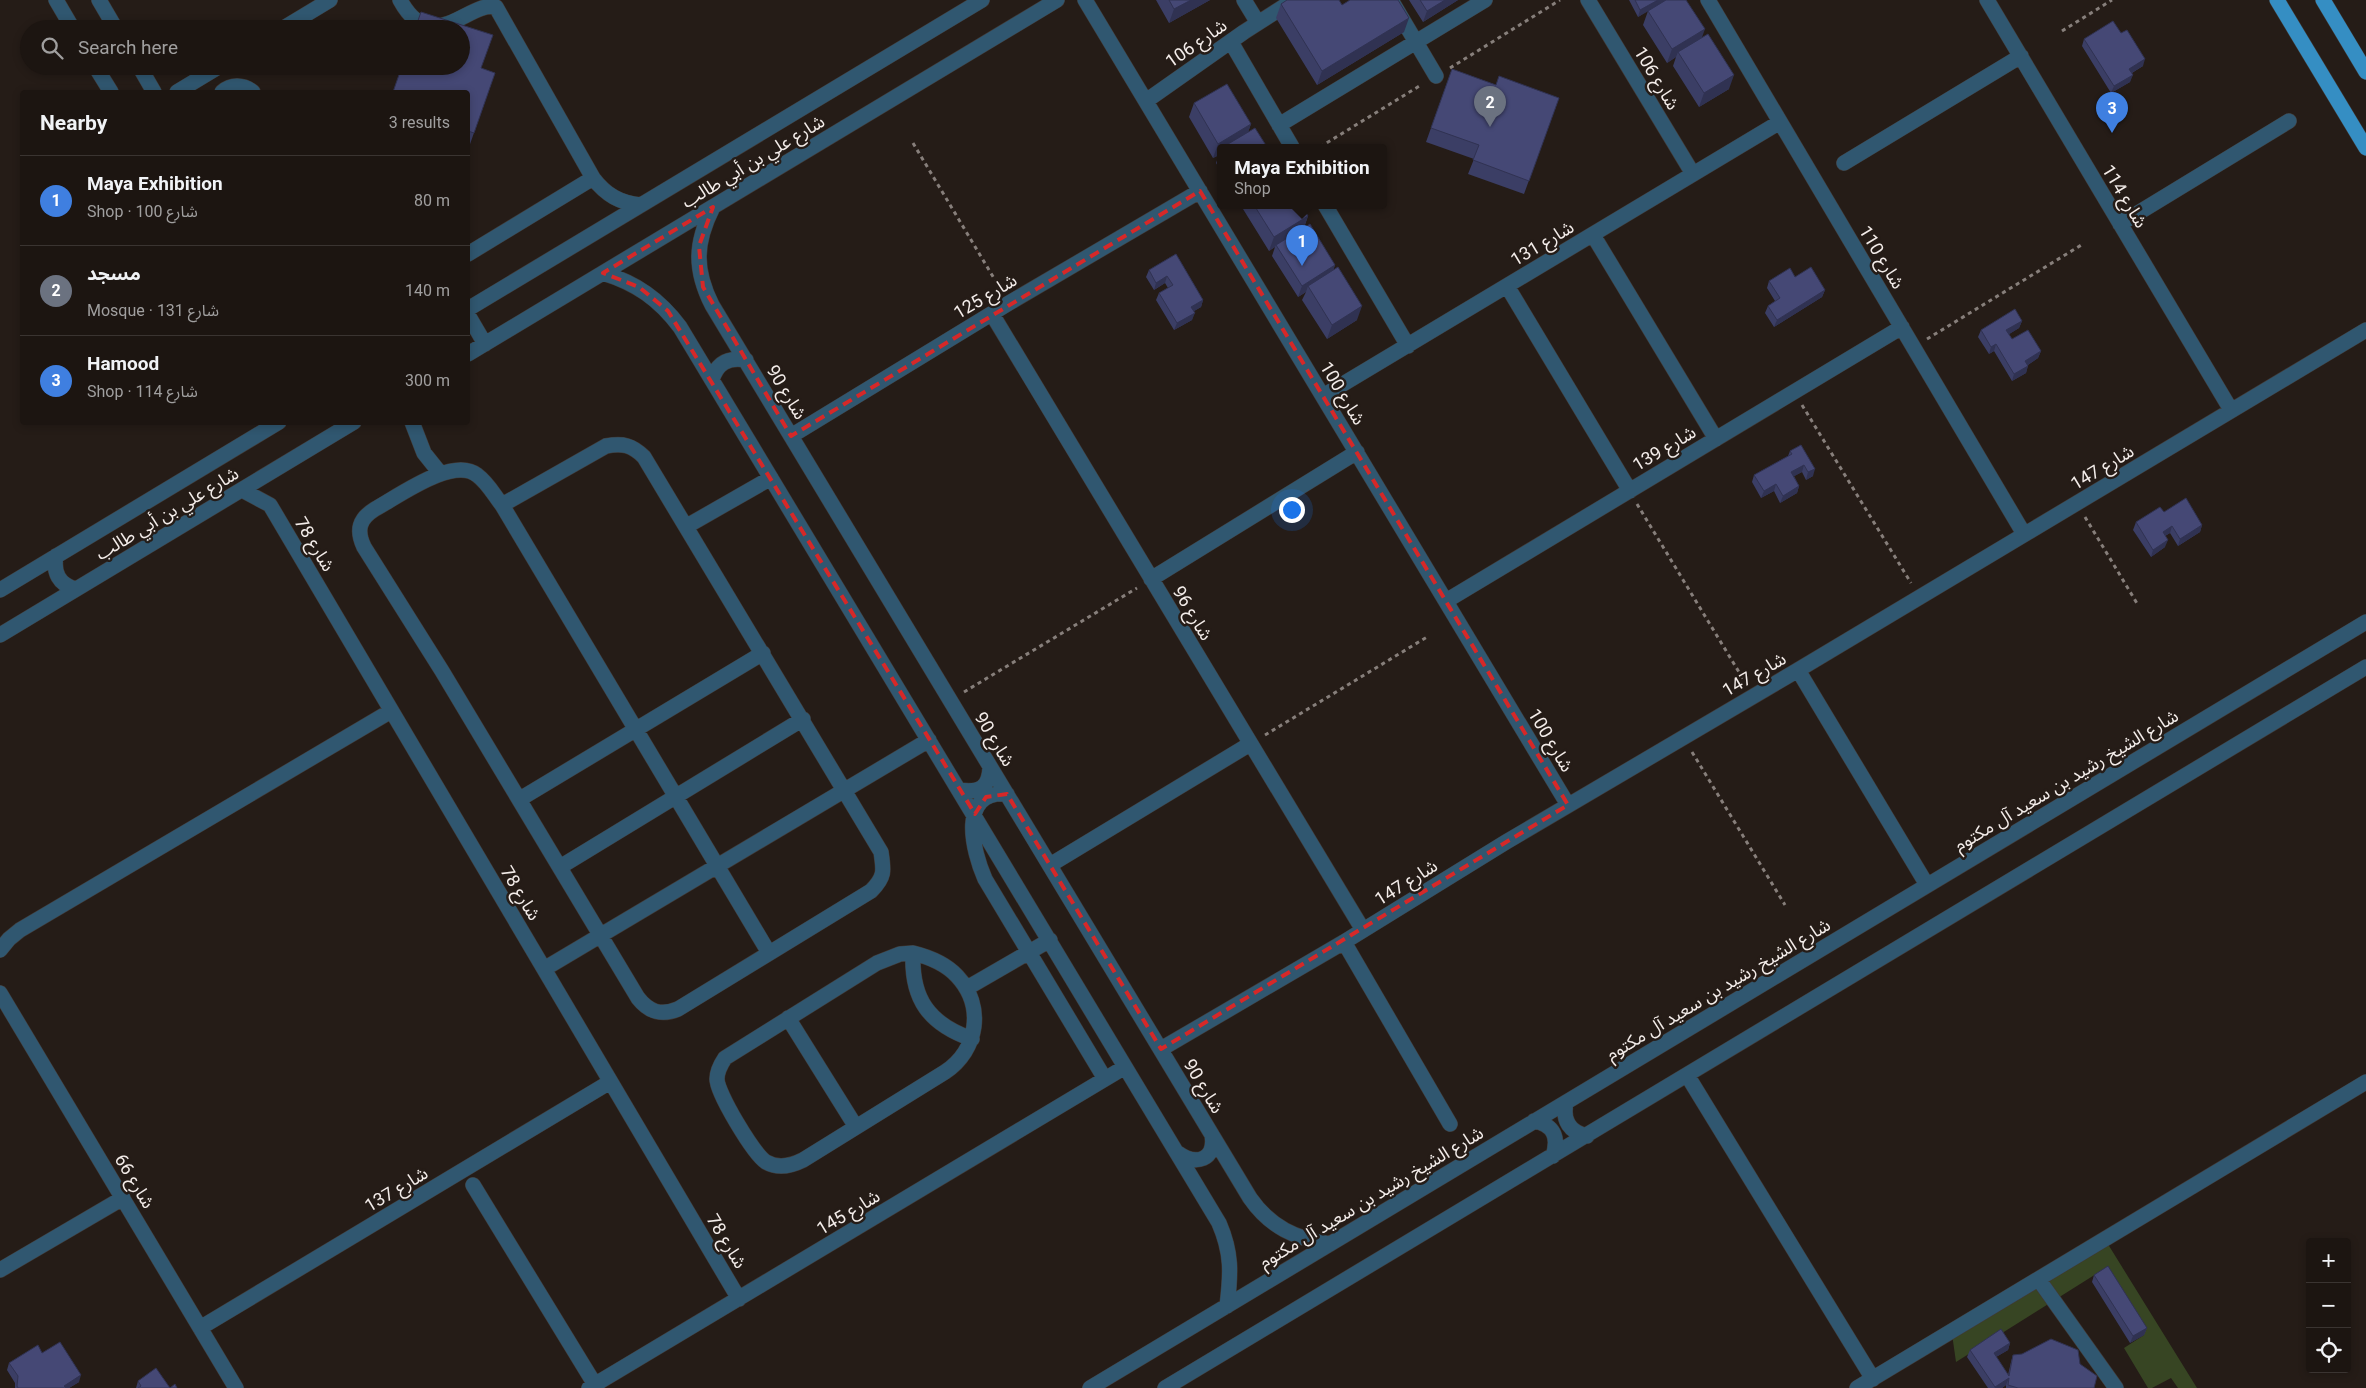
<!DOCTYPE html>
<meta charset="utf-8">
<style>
body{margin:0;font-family:Roboto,"Noto Sans Arabic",sans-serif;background:#251e1a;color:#f1f3f6}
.controls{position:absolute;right:15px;bottom:15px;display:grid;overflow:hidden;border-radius:5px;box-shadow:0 2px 8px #0003}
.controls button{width:45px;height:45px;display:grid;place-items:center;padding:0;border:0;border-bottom:1px solid #3a3431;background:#1c1511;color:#f1f3f6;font:25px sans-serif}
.you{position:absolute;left:1291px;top:509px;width:18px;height:18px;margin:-12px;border:4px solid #fff;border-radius:50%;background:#1a73e8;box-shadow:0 0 0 8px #1a73e833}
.badge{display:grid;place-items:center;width:32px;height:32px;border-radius:50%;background:#7c3aed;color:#fff;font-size:16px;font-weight:700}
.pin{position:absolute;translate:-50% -41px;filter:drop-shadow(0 1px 2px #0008)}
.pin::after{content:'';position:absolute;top:26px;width:18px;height:15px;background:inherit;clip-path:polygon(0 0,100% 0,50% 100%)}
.popup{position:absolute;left:1217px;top:144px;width:170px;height:65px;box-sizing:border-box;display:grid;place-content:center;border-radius:5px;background:#1c1511;filter:drop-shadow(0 1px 4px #0005);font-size:16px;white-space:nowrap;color:#a09f9f}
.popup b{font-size:19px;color:#f1f3f6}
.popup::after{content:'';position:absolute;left:50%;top:100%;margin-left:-10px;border:10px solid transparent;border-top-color:#1c1511}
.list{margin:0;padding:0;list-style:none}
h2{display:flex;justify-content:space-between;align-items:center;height:65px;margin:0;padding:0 20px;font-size:21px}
h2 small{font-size:16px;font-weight:400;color:#a09f9f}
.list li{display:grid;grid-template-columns:32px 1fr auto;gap:15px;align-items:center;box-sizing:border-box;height:90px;padding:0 20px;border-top:1px solid #3a3431}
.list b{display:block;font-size:19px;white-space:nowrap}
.list p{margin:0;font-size:16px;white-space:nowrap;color:#a09f9f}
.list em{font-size:16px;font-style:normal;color:#a09f9f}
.icon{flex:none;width:28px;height:28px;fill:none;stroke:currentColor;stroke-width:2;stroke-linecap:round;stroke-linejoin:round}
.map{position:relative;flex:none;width:2366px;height:1388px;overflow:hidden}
.search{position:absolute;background:#1c1511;box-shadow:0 2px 8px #0003;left:20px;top:20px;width:450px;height:55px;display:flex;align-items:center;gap:12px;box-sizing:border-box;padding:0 18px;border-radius:28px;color:#a09f9f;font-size:19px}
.panel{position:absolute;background:#1c1511;box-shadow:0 2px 8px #0003;left:20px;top:90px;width:450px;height:335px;border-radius:5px}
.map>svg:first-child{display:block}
</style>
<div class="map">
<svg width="2366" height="1388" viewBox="0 0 2366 1388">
<rect width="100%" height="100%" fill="#251c17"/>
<path fill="#374523" d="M2106,1241L2197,1388H2178L2171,1378L2152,1388H2148L2124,1348L2144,1335L2104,1269L1956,1362L1952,1334Z"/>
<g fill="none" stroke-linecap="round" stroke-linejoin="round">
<defs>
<path id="minor" d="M56,0L73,29
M99,0L116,29
M400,0C432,59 469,0 496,7L593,178C606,195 620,203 641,205
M1085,0L1568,805
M1244,0L1258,23
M1391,0L1436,76
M1588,0L1693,174
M1708,0L2024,534
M1987,0L2231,410
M282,29L330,0
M1231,42L1292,147
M95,66L111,92
M139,66L154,92
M177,92L220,66
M222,92C231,84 243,84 253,92
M1146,101L1244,32L1294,0
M1279,125L1485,0
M1844,163L2021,56
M1325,205L1408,346
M713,207C695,243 694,269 712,305L1250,1198C1270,1227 1296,1239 1330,1244
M2120,224L2289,121
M1593,235L1716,439
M468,254L593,178
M603,273C636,283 659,299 680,327L1219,1223C1232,1253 1231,1273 1227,1306
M1507,286L1630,491
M468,309L982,0
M992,314L1363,930
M468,315L485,344
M468,354L1057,0
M712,380C717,363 728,357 746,360
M1323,396L1780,122
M412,422L424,453L440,473
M791,436L1009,303L1200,191
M242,490L270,505L739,1299
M502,505L606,446C623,443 632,445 644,457L881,852C884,871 885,877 871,891L678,1009C661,1016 649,1012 638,998L442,671L364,547C356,530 359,519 375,509C399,496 453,456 477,475C488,483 494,495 502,505L769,953
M687,526L771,478
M56,556C53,573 59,584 75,589
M1151,579L1357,452
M0,590L279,422
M1446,601L1902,327
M0,635L354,422
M1798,670L1927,885
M959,790C980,793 989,788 990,767
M1007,794C957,790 973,852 985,879L1105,1079
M520,799L763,653
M1050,865L1250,744
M560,867L803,719
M1344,942L1450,1124
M0,950L9,939L20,930L391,711
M913,953C929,957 945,963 957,976C985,1006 978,1050 945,1072L803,1160C791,1166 778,1169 766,1162C753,1153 717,1093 717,1079C717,1071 721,1064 725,1058L877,963L900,954Z
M913,953C911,999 929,1024 972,1039
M544,969L929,740
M967,988L1050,940
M0,993L236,1388
M788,1018L856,1127
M1161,1049L1344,942L1506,842L1798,670L2366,330
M1687,1075L1873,1379
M1566,1103C1562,1121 1570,1132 1587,1136
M1534,1121C1554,1125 1559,1137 1553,1156
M1178,1153C1196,1166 1216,1160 1212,1135
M473,1185L597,1388
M0,1270L123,1198
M2039,1280L2116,1388
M200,1328L610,1082
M589,1388L1125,1067
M1090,1388L2366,622
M1165,1388L2366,667
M1857,1388L2366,1082"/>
<path id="major" d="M2277,0L2366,148
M2323,0L2366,72"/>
</defs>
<use href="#minor" stroke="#423935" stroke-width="16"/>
<use href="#major" stroke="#423935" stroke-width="16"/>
<path stroke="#877f7b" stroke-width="3" stroke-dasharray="4 4" stroke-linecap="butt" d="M2062,31L2112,0
M1450,68L1560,0
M913,143L1001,290
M1320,147L1421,85
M1927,339L2083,244
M1802,405L1911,583
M1637,504L1745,682
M2085,517L2138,605
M964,692L1137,588
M1265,735L1427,637
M1692,752L1785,905"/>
<use href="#minor" stroke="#305770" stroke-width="15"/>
<use href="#major" stroke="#358ec3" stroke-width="15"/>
</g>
<path fill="#3b3e65" d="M1156,0H1210L1169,23Z
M1409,0H1458L1423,22Z
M1629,0H1686L1701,38L1729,89L1699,107L1673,66L1676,57L1667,63L1643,25L1648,11L1649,10L1638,17Z
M1281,4L1342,5L1404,32L1317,85L1276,18Z
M2084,39L2143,66L2132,73L2130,82L2111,93L2082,46Z
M481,68L495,73L469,147L468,146V92Z
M1452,69L1496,85L1559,98L1524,194L1468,174L1474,159L1426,142Z
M1194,103L1251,124L1248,132L1221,147V171L1216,163L1219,155L1213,158L1189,117Z
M1245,205H1301L1308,216L1304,228L1335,265L1333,270L1357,320L1327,339L1302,300L1306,292L1298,297L1272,256L1275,247L1269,251L1243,209Z
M1176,254L1203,300L1201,307L1194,311L1192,320L1174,330L1156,300L1159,293L1168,288L1165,283L1154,290L1146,277L1149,270Z
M1795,277L1825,290L1822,297L1774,327L1765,313L1768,306L1775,301L1767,288L1769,281Z
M2022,321L2019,328L2009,334L2012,339L2041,351L2038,358L2028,365L2026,373L2012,381L1994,351L1989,354L1978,337L1981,330Z
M1801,445L1813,476L1806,480L1802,472L1794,476L1799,486L1797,493L1780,503L1774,491L1761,498L1752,482L1754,475L1788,456L1790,451Z
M2164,512L2202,525L2200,532L2178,546L2170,533L2165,536V547L2151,557L2133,530L2136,522Z
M2094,1275L2147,1328L2144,1335L2130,1343L2092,1282Z
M2010,1343L2008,1350L1996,1357L2008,1375L2011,1362L2013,1355L2080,1364L2094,1388H2006V1385L2002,1388H1988L1967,1357L1970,1350Z
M42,1353L79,1382L69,1388H15V1383L7,1370L9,1363Z
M138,1381L170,1388H177H136Z"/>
<path fill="#303252" d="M1191,0H1210L1169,23L1174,9Z
M1445,0H1458L1423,22L1427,11Z
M1658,0H1668L1638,17L1640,10Z
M1409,18L1404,32L1317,85L1322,71Z
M1705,29L1700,43L1678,52L1676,57L1667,63L1672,49Z
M2145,59L2143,66L2126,76L2129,69Z
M1734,75L1729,89L1699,107L1704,93Z
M2133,75L2130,82L2111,93L2114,86Z
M1251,124L1246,138L1231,147H1221L1219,155L1213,158L1218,144Z
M1308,216L1303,230L1276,245L1275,247L1269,251L1274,237Z
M1335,265L1332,275L1308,286L1306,292L1298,297L1302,286Z
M1167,276L1165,283L1154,290L1156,283Z
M1825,290L1822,297L1774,327L1777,320Z
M1203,300L1201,307L1189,314L1191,307Z
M1362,306L1357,320L1327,339L1332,325Z
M1195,313L1192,320L1174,330L1177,323Z
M2022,321L2019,328L2003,338L2006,330Z
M1996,344L1994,351L1989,354L1991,347Z
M2041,351L2038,358L2023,368L2025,361Z
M2028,366L2026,373L2012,381L2014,374Z
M1804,465L1802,472L1789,479L1791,472Z
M1815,469L1813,476L1806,480L1808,472Z
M1776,484L1774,491L1761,498L1764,491Z
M1799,486L1797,493L1780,503L1783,496Z
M2202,525L2200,532L2178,546L2180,539Z
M2172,526L2170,533L2160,539L2163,532Z
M2168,540L2165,547L2151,557L2153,550Z
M2147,1328L2144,1335L2130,1343L2133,1336Z
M2010,1343L2008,1350L1991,1360L1994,1353Z
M81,1375L79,1382L69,1388H64V1386Z
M2009,1378L2006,1385L2002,1388H1994Z"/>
<path fill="#454875" stroke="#303252" d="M1169,0H1191L1174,9Z
M1287,0H1339L1342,5L1350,0H1398L1409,18L1322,71L1281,4Z
M1420,0H1445L1427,11Z
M1635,0H1658L1640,10Z
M1666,0H1686L1705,29L1672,49L1648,11Z
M421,12L493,35L481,68L495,73L474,133L468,131V92H393L402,66H461V29H415Z
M2113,21L2121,33L2127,30L2145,59L2129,69L2133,75L2114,86L2084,39Z
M1708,34L1734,75L1704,93L1678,52Z
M1452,69L1496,85L1499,76L1559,98L1529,181L1473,160L1479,145L1431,128Z
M1227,84L1251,124L1218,144L1194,103Z
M1255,128L1267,147H1223Z
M1254,205H1301L1308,216L1274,237Z
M1310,224L1335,265L1302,286L1276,245Z
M1176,254L1203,300L1191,307L1195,313L1177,323L1159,293L1173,285L1167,276L1156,283L1149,270Z
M1338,267L1362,306L1332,325L1308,286Z
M1811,267L1825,290L1777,320L1768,306L1780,298L1769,281L1790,268L1795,277Z
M2015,309L2022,321L2006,330L2012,339L2028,330L2041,351L2025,361L2028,366L2014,374L1996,344L1991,347L1981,330Z
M1801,445L1815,469L1808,472L1804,465L1791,472L1799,486L1783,496L1776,484L1764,491L1754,475L1792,454L1790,451Z
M2186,498L2202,525L2180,539L2172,526L2163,532L2168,540L2153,550L2136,522L2160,507L2164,512Z
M2108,1266L2147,1328L2133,1336L2094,1275Z
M2001,1329L2010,1343L1994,1353L2009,1376L2013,1355L2022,1354L2051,1339L2078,1350L2080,1364L2097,1376L2094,1388H2018L2008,1385L2009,1378L1995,1387L1970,1350Z
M60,1342L81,1375L64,1386L66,1388H18L17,1386L18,1376L9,1363L38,1345L42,1353Z
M156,1368L170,1388L175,1384L177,1388H138L141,1386L138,1381Z"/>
<path fill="none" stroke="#d62828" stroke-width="4" stroke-dasharray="10 6" stroke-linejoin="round" d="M1200,191L1568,805L1161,1049L1007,794L986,797L975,814L668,311L639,287L603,273L713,207L699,246L703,287L791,436Z"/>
<g text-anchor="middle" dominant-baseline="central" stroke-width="5" stroke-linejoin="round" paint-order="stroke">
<g font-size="18" fill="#f4edea" stroke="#251c17">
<text transform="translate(1196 43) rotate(-35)">شارع 106</text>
<text transform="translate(1657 78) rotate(59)">شارع 106</text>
<text transform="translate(753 161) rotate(-31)">شارع علي بن أبي طالب</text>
<text transform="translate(2125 196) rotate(59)">شارع 114</text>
<text transform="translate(1542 243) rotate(-31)">شارع 131</text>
<text transform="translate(1882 257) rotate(59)">شارع 110</text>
<text transform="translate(985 296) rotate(-31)">شارع 125</text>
<text transform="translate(787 392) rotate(59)">شارع 90</text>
<text transform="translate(1343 393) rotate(59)">شارع 100</text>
<text transform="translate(1664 448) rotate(-31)">شارع 139</text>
<text transform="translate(2102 467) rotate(-31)">شارع 147</text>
<text transform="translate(167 513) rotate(-31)">شارع علي بن أبي طالب</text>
<text transform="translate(315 544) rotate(59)">شارع 78</text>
<text transform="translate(1193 613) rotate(59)">شارع 96</text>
<text transform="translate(1754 674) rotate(-30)">شارع 147</text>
<text transform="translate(995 739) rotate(59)">شارع 90</text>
<text transform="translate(1551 740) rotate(59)">شارع 100</text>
<text transform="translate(2066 780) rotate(-31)">شارع الشيخ رشيد بن سعيد آل مكتوم</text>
<text transform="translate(1406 882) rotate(-32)">شارع 147</text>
<text transform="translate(521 893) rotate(59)">شارع 78</text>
<text transform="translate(1718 989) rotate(-31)">شارع الشيخ رشيد بن سعيد آل مكتوم</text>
<text transform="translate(1204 1086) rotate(59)">شارع 90</text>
<text transform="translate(135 1181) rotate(59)">شارع 66</text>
<text transform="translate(396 1189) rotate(-31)">شارع 137</text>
<text transform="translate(1371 1197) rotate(-31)">شارع الشيخ رشيد بن سعيد آل مكتوم</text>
<text transform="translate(848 1212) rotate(-31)">شارع 145</text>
<text transform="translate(727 1241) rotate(59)">شارع 78</text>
</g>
</g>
</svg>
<div class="controls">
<button>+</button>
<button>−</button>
<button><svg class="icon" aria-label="locate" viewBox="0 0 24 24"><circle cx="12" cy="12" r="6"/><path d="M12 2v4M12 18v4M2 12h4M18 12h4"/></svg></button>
</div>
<div class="you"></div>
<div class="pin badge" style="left:1302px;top:266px;background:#3f7fe0">1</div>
<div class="popup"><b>Maya Exhibition</b>Shop</div>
<div class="pin badge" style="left:1490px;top:127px;background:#6b7280">2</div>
<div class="pin badge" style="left:2112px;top:133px;background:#3f7fe0">3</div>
<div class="search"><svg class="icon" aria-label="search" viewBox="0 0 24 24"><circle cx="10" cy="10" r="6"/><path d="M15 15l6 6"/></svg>Search here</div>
<section class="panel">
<h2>Nearby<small>3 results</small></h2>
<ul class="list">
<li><span class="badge" style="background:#3f7fe0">1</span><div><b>Maya Exhibition</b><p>Shop · شارع 100</p></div><em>80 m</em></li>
<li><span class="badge" style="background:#6b7280">2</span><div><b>مسجد</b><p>Mosque · شارع 131</p></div><em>140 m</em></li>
<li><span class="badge" style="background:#3f7fe0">3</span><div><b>Hamood</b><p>Shop · شارع 114</p></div><em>300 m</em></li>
</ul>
</section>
</div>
